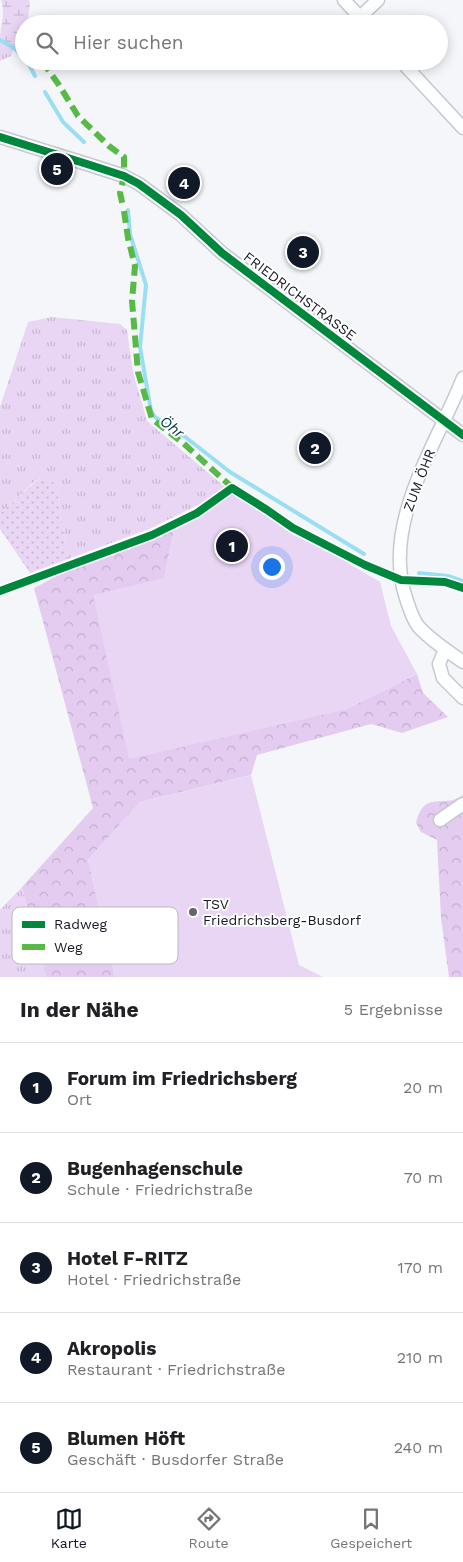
<!DOCTYPE html>
<html lang="de">
<meta charset="utf-8">
<style>
body{margin:0;font-family:"Work Sans",sans-serif;background:#f2f2f2;color:#202124}
.you{position:absolute;left:271px;top:566px;width:18px;height:18px;margin:-12px;border:4px solid #fff;border-radius:50%;background:#1a73e8;box-shadow:0 0 0 8px #1a73e833}
.badge{display:grid;place-items:center;width:32px;height:32px;border-radius:50%;background:#111827;color:#fff;font-size:16px;font-weight:700}
.pin{position:absolute;translate:-50% -50%;border:2px solid #fff;box-shadow:0 1px 5px #0006}
.list{margin:0;padding:0;list-style:none}
h2{display:flex;justify-content:space-between;align-items:center;height:65px;margin:0;padding:0 20px;font-size:21px}
h2 small{font-size:16px;font-weight:400;color:#757577}
.list li{display:grid;grid-template-columns:32px 1fr auto;gap:15px;align-items:center;box-sizing:border-box;height:90px;padding:0 20px;border-top:1px solid #e0e0e0}
.list b{display:block;font-size:19px;white-space:nowrap}
.list p{margin:0;font-size:16px;white-space:nowrap;color:#757577}
.list em{font-size:16px;font-style:normal;color:#757577}
.icon{flex:none;width:28px;height:28px;fill:none;stroke:currentColor;stroke-width:2;stroke-linecap:round;stroke-linejoin:round}
.map{position:relative;flex:none;width:463px;height:977px;overflow:hidden}
.search{position:absolute;background:#fff;box-shadow:0 2px 12px #0003;left:15px;right:15px;top:15px;height:55px;display:flex;align-items:center;gap:12px;box-sizing:border-box;padding:0 18px;border-radius:28px;color:#757577;font-size:19px}
.sheet{height:515px;background:#fff}
nav{display:flex;justify-content:space-around;align-items:center;box-sizing:border-box;height:70px;border-top:1px solid #e0e0e0;background:#fff;font-size:14px;color:#757577}
nav a{display:grid;justify-items:center;gap:2px}
nav .on{color:#111827}
.map>svg:first-child{display:block}
</style>
<div class="map">
<svg width="463" height="977" viewBox="0 0 463 977">
<defs>
<pattern id="grass-tufts" width="24" height="20" patternUnits="userSpaceOnUse" patternTransform="scale(1.25)"><rect width="24" height="20" fill="#e9d6f5"/><path d="M3 7l-1-3M5 7V3M7 7l1-3M15 17l-1-3M17 17v-4M19 17l1-3" fill="none" stroke="#c7b7d2"/></pattern>
<pattern id="forest-crowns" width="20" height="18" patternUnits="userSpaceOnUse" patternTransform="scale(1.25)"><rect width="20" height="18" fill="#e4ccf1"/><path d="M2 6a3 3 0 1 1 6 0M12 15a3 3 0 1 1 6 0" fill="none" stroke="#c3aece"/></pattern>
<pattern id="wetland-marsh" width="20" height="14" patternUnits="userSpaceOnUse" patternTransform="scale(1.25)"><rect width="20" height="14" fill="#e9d6f5"/><path d="M1 5h8M5 5V1M11 12h8M15 12V8" fill="none" stroke="#c7b7d2"/></pattern>
<pattern id="garden-dots" width="8" height="8" patternUnits="userSpaceOnUse" patternTransform="scale(1.25)"><rect width="8" height="8" fill="#e9d6f5"/><path d="M2 2h.1M6 6h.1" fill="none" stroke="#c7b7d2" stroke-width="1.8" stroke-linecap="round"/></pattern>
</defs>
<rect width="100%" height="100%" fill="#f4f6f9"/>
<path fill="url(#grass-tufts)" d="M0,40L14,48L11,56L0,61Z
M52,317L120,324L127,330L133,372L147,421L225,487L198,505L149,529L68,559L56,483L37,479L0,514V407L28,322Z
M22,887L46,977H0V910Z"/>
<path fill="url(#forest-crowns)" d="M174,530L164,578L344,710L417,674L423,693L448,717L402,733L371,724L257,755L251,775L140,802L88,860L115,977H46L22,887L93,808L34,588L57,576Z
M463,795V977H449L441,918L437,840L421,832L416,823C425,788 443,810 463,795Z"/>
<path fill="url(#wetland-marsh)" d="M1,0H29L30,4L27,24H24V43L14,48L0,40C0,26 6,15 1,0Z"/>
<path fill="#e9d6f5" d="M230,493L380,582L391,626L417,674L344,710L129,759L93,595L164,578L174,530L201,515Z
M251,775L299,965L323,977H115L88,860L140,802Z"/>
<path fill="url(#garden-dots)" d="M38,479L56,483L68,559L30,573L0,529V514Z"/>
<g fill="none" stroke-linecap="round" stroke-linejoin="round">
<path stroke="#99dff3" stroke-width="4" d="M0,40L14,48L24,58
M27,61L35,76
M45,92L63,122L84,142
M128,210L130,234L146,285L140,347L151,411L155,417L184,436L230,472L364,554
M419,573L448,576L463,581"/>
<defs>
<path id="minor" d="M344,0L366,24
M360,17L378,0
M401,61L463,128
M0,137L87,164L124,176L139,184L181,215L222,253L463,435
M463,378C437,444 381,524 406,598C409,607 412,618 418,626C430,640 448,651 463,662
M445,649L439,664L443,678L463,698
M440,820L463,804"/>
</defs>
<use href="#minor" stroke="#c6c9d0" stroke-width="15"/>
<use href="#minor" stroke="#fdfefe" stroke-width="12"/>
<path stroke="#58b947" stroke-width="6" stroke-dasharray="12 6" stroke-linecap="butt" d="M42,61L59,85L78,116L109,146L124,157V176L120,193L123,206
M124,211L128,238L135,266L132,301L138,372L152,419L183,443L235,490"/>
<defs>
<path id="cycleway" d="M0,137L87,164L124,176L139,184L181,215L222,253L463,435
M0,591L152,535L197,513L232,488L267,510L293,528L365,565L401,580L445,582L463,588"/>
</defs>
<use href="#cycleway" stroke="#fff" stroke-width="11"/>
<use href="#cycleway" stroke="#00873e" stroke-width="8"/>
</g>
<circle fill="#62666e" stroke="#fff" stroke-width="2" cx="193" cy="912" r="5"/>
<g text-anchor="middle" dominant-baseline="central" stroke-width="4" stroke-linejoin="round" paint-order="stroke">
<g font-size="14" fill="#141823" stroke="#fff">
<text transform="translate(300 296) rotate(37)">FRIEDRICHSTRASSE</text>
<text transform="translate(419 480) rotate(-69)">ZUM ÖHR</text>
</g>
<g font-size="14" fill="#141823" stroke="#fff" text-anchor="start">
<text x="203" y="904">TSV<tspan x="203" dy="16">Friedrichsberg-Busdorf</tspan></text>
</g>
<g font-size="15" font-style="italic" fill="#03343f" stroke="#fff">
<text transform="translate(172 427) rotate(38)">Öhr</text>
</g>
</g>
<rect x="12" y="907" width="166" height="57" rx="8" fill="#fff" stroke="#b8babd" stroke-width="1"/>
<rect x="22" y="921" width="23" height="7" fill="#00873e"/>
<rect x="22" y="944" width="23" height="6" fill="#58b947"/>
<g font-size="14" fill="#141823">
<text x="54" y="929">Radweg</text>
<text x="54" y="952">Weg</text>
</g>
</svg>
<div class="you"></div>
<div class="pin badge" style="left:232px;top:546px">1</div>
<div class="pin badge" style="left:315px;top:448px">2</div>
<div class="pin badge" style="left:303px;top:252px">3</div>
<div class="pin badge" style="left:184px;top:183px">4</div>
<div class="pin badge" style="left:57px;top:169px">5</div>
<div class="search"><svg class="icon" aria-label="search" viewBox="0 0 24 24"><circle cx="10" cy="10" r="6"/><path d="M15 15l6 6"/></svg>Hier suchen</div>
</div>
<section class="sheet">
<h2>In der Nähe<small>5 Ergebnisse</small></h2>
<ul class="list">
<li><span class="badge">1</span><div><b>Forum im Friedrichsberg</b><p>Ort</p></div><em>20 m</em></li>
<li><span class="badge">2</span><div><b>Bugenhagenschule</b><p>Schule · Friedrichstraße</p></div><em>70 m</em></li>
<li><span class="badge">3</span><div><b>Hotel F-RITZ</b><p>Hotel · Friedrichstraße</p></div><em>170 m</em></li>
<li><span class="badge">4</span><div><b>Akropolis</b><p>Restaurant · Friedrichstraße</p></div><em>210 m</em></li>
<li><span class="badge">5</span><div><b>Blumen Höft</b><p>Geschäft · Busdorfer Straße</p></div><em>240 m</em></li>
</ul>
</section>
<nav>
<a class="on"><svg class="icon" aria-label="map" viewBox="0 0 24 24"><path d="M3 6l6-2 6 2 6-2v14l-6 2-6-2-6 2zM9 4v14M15 6v14"/></svg>Karte</a>
<a><svg class="icon" aria-label="directions" viewBox="0 0 24 24"><path d="M12 3l9 9-9 9-9-9zM9 14v-3h6M13 9l2 2-2 2"/></svg>Route</a>
<a><svg class="icon" aria-label="saved" viewBox="0 0 24 24"><path d="M7 4h10v16l-5-4-5 4z"/></svg>Gespeichert</a>
</nav>
